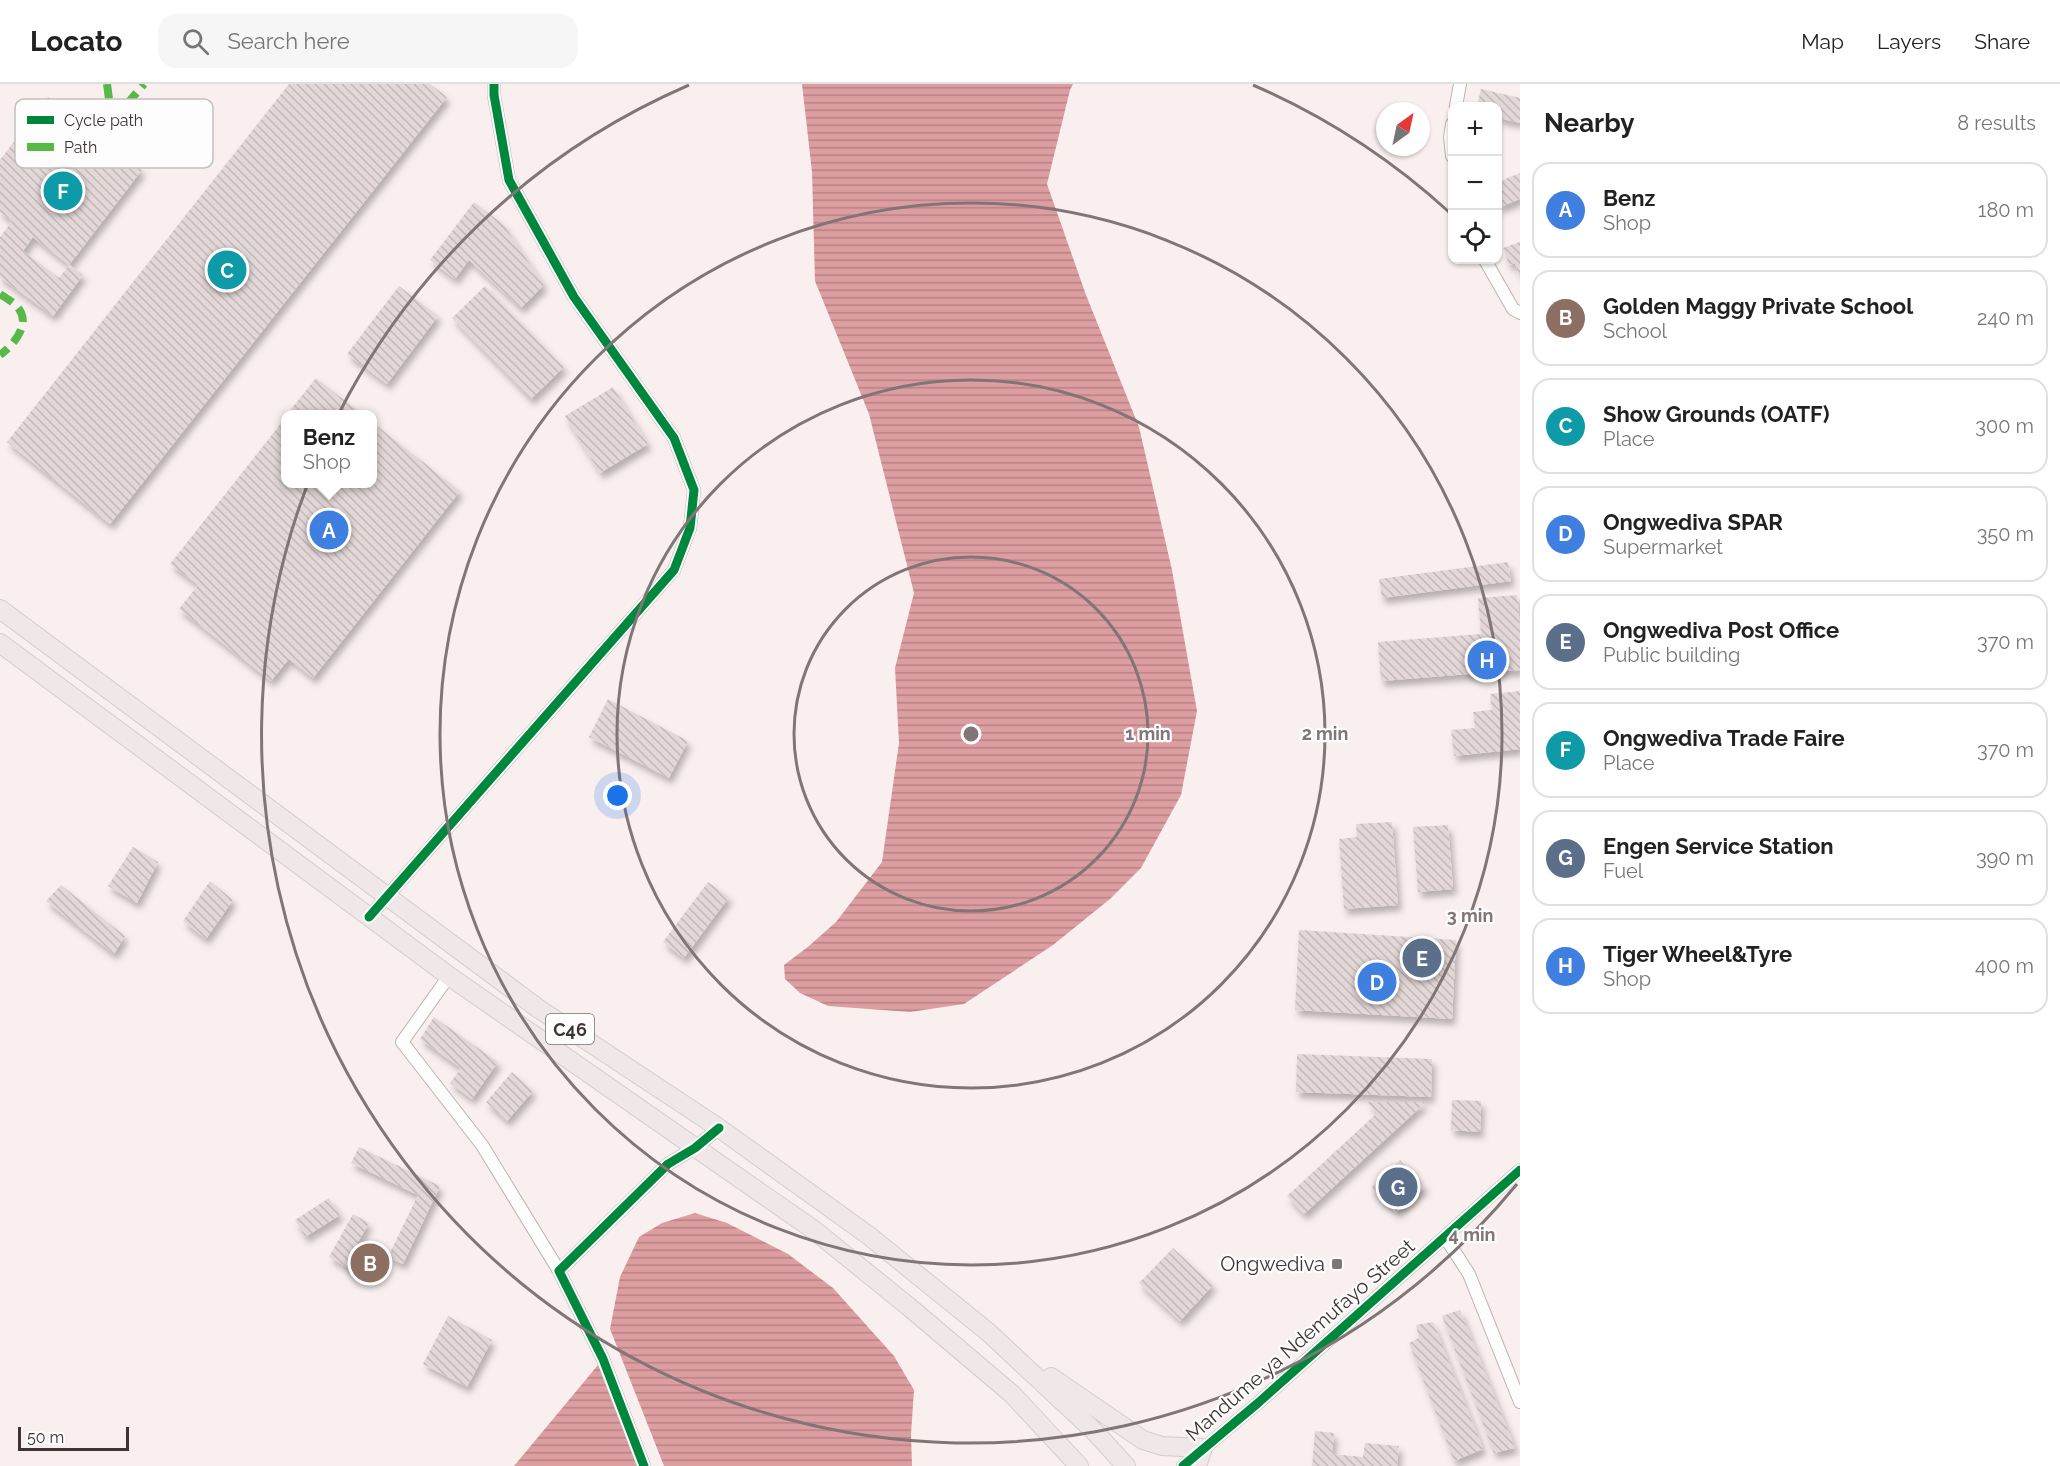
<!DOCTYPE html>
<meta charset="utf-8">
<style>
body{margin:0;font-family:Raleway,sans-serif;background:#f6f6f6;color:#222}
.controls{position:absolute;right:18px;top:18px;display:grid;overflow:hidden;border-radius:12px;box-shadow:0 2px 4px #0004}
.controls button{width:54px;height:54px;display:grid;place-items:center;padding:0;border:0;border-bottom:2px solid #e0e0e0;background:#fff;color:#222;font:30px sans-serif}
.compass{position:absolute;left:1376px;top:18px;width:54px;height:54px;border-radius:50%;background:#fff;box-shadow:0 2px 4px #0004;rotate:33deg}
.scale{position:absolute;left:18px;bottom:15px;width:111px;box-sizing:border-box;padding-left:6px;border:3px solid #403333;border-top:0;font-size:16px;line-height:21px;white-space:nowrap;color:#403333;-webkit-text-stroke:4px #fdfdfd;paint-order:stroke}
.you{position:absolute;left:618px;top:712px;width:21px;height:21px;margin:-15px;border:4px solid #fff;border-radius:50%;background:#1a73e8;box-shadow:0 0 0 9px #1a73e833}
.badge{display:grid;place-items:center;width:39px;height:39px;border-radius:50%;background:#111827;color:#fff;font-size:20px;font-weight:700}
.pin{position:absolute;translate:-50% -50%;border:3px solid #fff;box-shadow:0 2px 6px #0006}
.popup{position:absolute;left:281px;top:326px;width:96px;height:78px;box-sizing:border-box;display:grid;place-content:center;border-radius:12px;background:#fff;filter:drop-shadow(0 2px 4px #0005);font-size:20px;white-space:nowrap;color:#767676}
.popup b{font-size:22px;color:#222}
.popup::after{content:'';position:absolute;left:50%;top:100%;margin-left:-12px;border:12px solid transparent;border-top-color:#fff}
.list{margin:0;padding:0;list-style:none}
h2{display:flex;justify-content:space-between;align-items:center;height:78px;margin:0;padding:0 24px;font-size:26px}
h2 small{font-size:20px;font-weight:400;color:#767676}
.list li{display:grid;grid-template-columns:39px 1fr auto;gap:18px;align-items:center;box-sizing:border-box;height:96px;margin:0 12px 12px;padding:0 12px;border:2px solid #e0e0e0;border-radius:18px}
.list b{display:block;font-size:22px;white-space:nowrap}
.list p{margin:0;font-size:20px;white-space:nowrap;color:#767676}
.list em{font-size:20px;font-style:normal;color:#767676}
.icon{flex:none;width:33px;height:33px;fill:none;stroke:currentColor;stroke-width:2;stroke-linecap:round;stroke-linejoin:round}
.map{position:relative;flex:none;width:1520px;height:1382px;overflow:hidden}
header{display:flex;align-items:center;gap:36px;box-sizing:border-box;height:84px;padding:0 30px;background:#fff;border-bottom:2px solid #e0e0e0}
header strong{font-size:28px}
nav{display:flex;gap:33px;margin-inline-start:auto;font-size:21px}
.search{width:420px;height:54px;background:#f6f6f6;display:flex;align-items:center;gap:15px;box-sizing:border-box;padding:0 21px;border-radius:18px;color:#767676;font-size:22px}
main{display:flex}
aside{flex:1;background:#fff}
.map>svg:first-child{display:block}
</style>
<header>
<strong>Locato</strong>
<div class="search"><svg class="icon" aria-label="search" viewBox="0 0 24 24"><circle cx="10" cy="10" r="6"/><path d="M15 15l6 6"/></svg>Search here</div>
<nav><a>Map</a><a>Layers</a><a>Share</a></nav>
</header>
<main>
<div class="map">
<svg width="1520" height="1382" viewBox="0 0 1520 1382">
<defs>
<pattern id="water-rules" width="6" height="5" patternUnits="userSpaceOnUse" patternTransform="scale(1.5)"><rect width="6" height="5" fill="#dd9ea2"/><path d="M0 2.5h6" fill="none" stroke="#b58185"/></pattern>
<pattern id="building-back-hatch" width="6" height="6" patternUnits="userSpaceOnUse" patternTransform="scale(1.5)"><rect width="6" height="6" fill="#e3d7d7"/><path d="M-1 5l2 2M0 0l6 6M5-1l2 2" fill="none" stroke="#c4b9b9"/></pattern>
<filter id="shadow"><feDropShadow dx="3.5" dy="6" stdDeviation="3" flood-color="#0004"/></filter>
</defs>
<rect width="100%" height="100%" fill="#faefef"/>
<path fill="url(#water-rules)" d="M802,0H1073L1070,6L1047,100L1086,211L1139,343L1172,486L1197,627L1181,711L1141,784L1110,815L1053,861L964,920L910,928L828,922L800,909L785,895L784,881L809,862L836,838L882,778L899,659L895,584L914,509L869,330L815,197L812,88Z
M695,1129L727,1139L788,1170L833,1204L894,1272L914,1306L911,1350L912,1382H664L610,1245L620,1193L639,1153L662,1139Z
M603,1275L644,1382H514Z"/>
<path fill="url(#building-back-hatch)" filter="url(#shadow)" d="M289,0H430L447,13L110,440L7,358Z
M1481,5L1520,14V39L1498,34V22H1477Z
M48,13L142,86L69,181L33,153L23,167L59,194L69,181L83,191L53,232L0,193V153L12,137L0,128V76Z
M1520,89V115L1498,124V98Z
M474,118L504,141L544,201L521,224L469,176L455,195L430,176Z
M1520,158V192H1519L1515,179L1509,181L1503,164Z
M399,202L438,232L387,300L347,270Z
M485,202L564,283L531,315L452,234Z
M316,294L362,330H287Z
M613,303L648,360L600,389L565,332Z
M286,333V400H372V338L460,407L313,594L289,575L271,597L179,525L198,501L170,480Z
M1508,478L1511,497L1382,514L1379,495Z
M1517,511L1520,543V586L1381,597L1378,558L1481,550L1478,514Z
M1520,607V665L1454,672L1451,646L1475,644L1473,628L1492,626L1490,610Z
M608,615L688,657L669,694L589,653Z
M1392,738L1398,821L1344,825L1339,755L1357,753L1356,740Z
M1448,741L1453,805L1418,808L1413,743Z
M133,763L158,778L137,819L108,802Z
M210,797L233,816L206,855L183,837Z
M708,798L729,813L684,874L663,858Z
M61,801L125,852L114,870L46,817Z
M1299,846L1456,856L1452,935L1295,926Z
M434,933L498,978L472,1015L450,999L461,984L420,955Z
M1297,970L1432,975L1431,1013L1296,1008Z
M512,988L533,1007L507,1037L486,1018Z
M1452,1016L1481,1017L1480,1048L1451,1046Z
M1367,1018H1426L1304,1130L1287,1112L1377,1029Z
M359,1063L440,1102L403,1180L388,1173L418,1111L351,1079Z
M1400,1076L1425,1103L1396,1129L1372,1103Z
M329,1114L340,1131L305,1153L295,1136Z
M353,1130L369,1139L353,1167L369,1176L360,1191L329,1173Z
M1173,1164L1213,1201L1180,1237L1139,1199Z
M1460,1226L1515,1364L1494,1369L1442,1232Z
M448,1232L492,1256L467,1303L423,1280Z
M1433,1238L1483,1365L1454,1377L1409,1259L1419,1254L1416,1241Z
M1315,1347L1334,1349L1332,1370L1363,1373L1365,1359L1399,1362L1397,1382H1312Z"/>
<g fill="none" stroke-linecap="round" stroke-linejoin="round">
<defs>
<path id="minor" d="M1456,22L1460,0
M1452,40L1450,53L1452,72
M1485,176L1513,225L1520,229
M369,833L674,486L690,444L694,406L674,354L574,213L509,96L494,11V0
M449,892L402,958L482,1061L559,1187
M1445,1153L1469,1190L1520,1318
M644,1382L603,1275L559,1187L668,1080L695,1064L719,1044
M1183,1382L1258,1319L1520,1086"/>
<path id="primary" d="M0,525L539,925L719,1044L868,1151L988,1248L1094,1347L1126,1382
M0,559L449,892L814,1146L908,1222L1012,1310L1079,1382
M1051,1293L1143,1356L1162,1362L1203,1364L1197,1382"/>
</defs>
<use href="#minor" stroke="#bdb2b2" stroke-width="14"/>
<use href="#primary" stroke="#d3cdcd" stroke-width="20"/>
<use href="#minor" stroke="#fefdfd" stroke-width="12"/>
<use href="#primary" stroke="#f0e8e8" stroke-width="18"/>
<path stroke="#58b947" stroke-width="8" stroke-dasharray="15 8" stroke-linecap="butt" d="M107,0L112,38
M112,38L144,0
M0,210C6,214 15,219 19,225C31,242 12,262 0,271"/>
<defs>
<path id="cycleway" d="M369,833L674,486L690,444L694,406L674,354L574,213L509,96L494,11V0
M644,1382L603,1275L559,1187L668,1080L695,1064L719,1044
M1183,1382L1258,1319L1520,1086"/>
</defs>
<use href="#cycleway" stroke="#fdfdfd" stroke-width="13"/>
<use href="#cycleway" stroke="#00873e" stroke-width="9"/>
</g>
<g fill="none" stroke="#817575" stroke-width="3">
<circle cx="971" cy="650" r="177"/>
<circle cx="971" cy="650" r="354"/>
<circle cx="971" cy="650" r="531"/>
<path d="M1517 1100A708 708 0 1 1 689 1M1253 1A708 708 0 0 1 1449 128"/>
</g>
<rect fill="#817575" stroke="#fdfdfd" stroke-width="2" x="1331" y="1174" width="12" height="12" rx="3"/>
<g text-anchor="middle" dominant-baseline="central" stroke-width="4.5" stroke-linejoin="round" paint-order="stroke">
<rect fill="#fdfdfd" stroke="#797070" stroke-width="1.5" x="546" y="930" width="48" height="30" rx="4.5"/>
<g font-size="18" font-weight="bold" fill="#403333">
<text x="570" y="945">C46</text>
</g>
<g font-size="20" fill="#403333" stroke="#fdfdfd" text-anchor="end">
<text x="1325" y="1180">Ongwediva</text>
</g>
<g font-size="20" fill="#403333" stroke="#fdfdfd">
<text transform="translate(1300 1256) rotate(-41)">Mandume ya Ndemufayo Street</text>
</g>
</g>
<rect x="15" y="15" width="198" height="69" rx="9" fill="#fdfdfd" stroke="#c4c0c0" stroke-width="1.5"/>
<rect x="27" y="32" width="27" height="8" fill="#00873e"/>
<rect x="27" y="59" width="27" height="8" fill="#58b947"/>
<g font-size="16" fill="#403333">
<text x="64" y="42">Cycle path</text>
<text x="64" y="69">Path</text>
</g>
<circle cx="971" cy="650" r="9" fill="#817575" stroke="#fdfdfd" stroke-width="3"/>
<g font-size="18" text-anchor="middle" font-weight="bold" fill="#817575" stroke="#fdfdfd" stroke-width="4.5" stroke-linejoin="round" paint-order="stroke">
<text x="1148" y="656">1 min</text>
<text x="1325" y="656">2 min</text>
<text x="1470" y="838">3 min</text>
<text x="1472" y="1157">4 min</text>
</g>
</svg>
<div class="controls">
<button>+</button>
<button>−</button>
<button><svg class="icon" aria-label="locate" viewBox="0 0 24 24"><circle cx="12" cy="12" r="6"/><path d="M12 2v4M12 18v4M2 12h4M18 12h4"/></svg></button>
</div>
<svg class="compass" viewBox="-18 -18 36 36"><path d="M0-13l5 13h-10z" fill="#e53935"/><path d="M0 13l5-13h-10z" fill="#767676"/></svg>
<div class="scale">50 m</div>
<div class="you"></div>
<div class="pin badge" style="left:329px;top:446px;background:#3f7fe0">A</div>
<div class="popup"><b>Benz</b>Shop</div>
<div class="pin badge" style="left:370px;top:1179px;background:#8d6e63">B</div>
<div class="pin badge" style="left:227px;top:186px;background:#0f9aa8">C</div>
<div class="pin badge" style="left:1377px;top:898px;background:#3f7fe0">D</div>
<div class="pin badge" style="left:1422px;top:874px;background:#5c6f8a">E</div>
<div class="pin badge" style="left:63px;top:107px;background:#0f9aa8">F</div>
<div class="pin badge" style="left:1398px;top:1103px;background:#5c6f8a">G</div>
<div class="pin badge" style="left:1487px;top:576px;background:#3f7fe0">H</div>
</div>
<aside>
<h2>Nearby<small>8 results</small></h2>
<ul class="list">
<li><span class="badge" style="background:#3f7fe0">A</span><div><b>Benz</b><p>Shop</p></div><em>180 m</em></li>
<li><span class="badge" style="background:#8d6e63">B</span><div><b>Golden Maggy Private School</b><p>School</p></div><em>240 m</em></li>
<li><span class="badge" style="background:#0f9aa8">C</span><div><b>Show Grounds (OATF)</b><p>Place</p></div><em>300 m</em></li>
<li><span class="badge" style="background:#3f7fe0">D</span><div><b>Ongwediva SPAR</b><p>Supermarket</p></div><em>350 m</em></li>
<li><span class="badge" style="background:#5c6f8a">E</span><div><b>Ongwediva Post Office</b><p>Public building</p></div><em>370 m</em></li>
<li><span class="badge" style="background:#0f9aa8">F</span><div><b>Ongwediva Trade Faire</b><p>Place</p></div><em>370 m</em></li>
<li><span class="badge" style="background:#5c6f8a">G</span><div><b>Engen Service Station</b><p>Fuel</p></div><em>390 m</em></li>
<li><span class="badge" style="background:#3f7fe0">H</span><div><b>Tiger Wheel&amp;Tyre</b><p>Shop</p></div><em>400 m</em></li>
</ul>
</aside>
</main>
